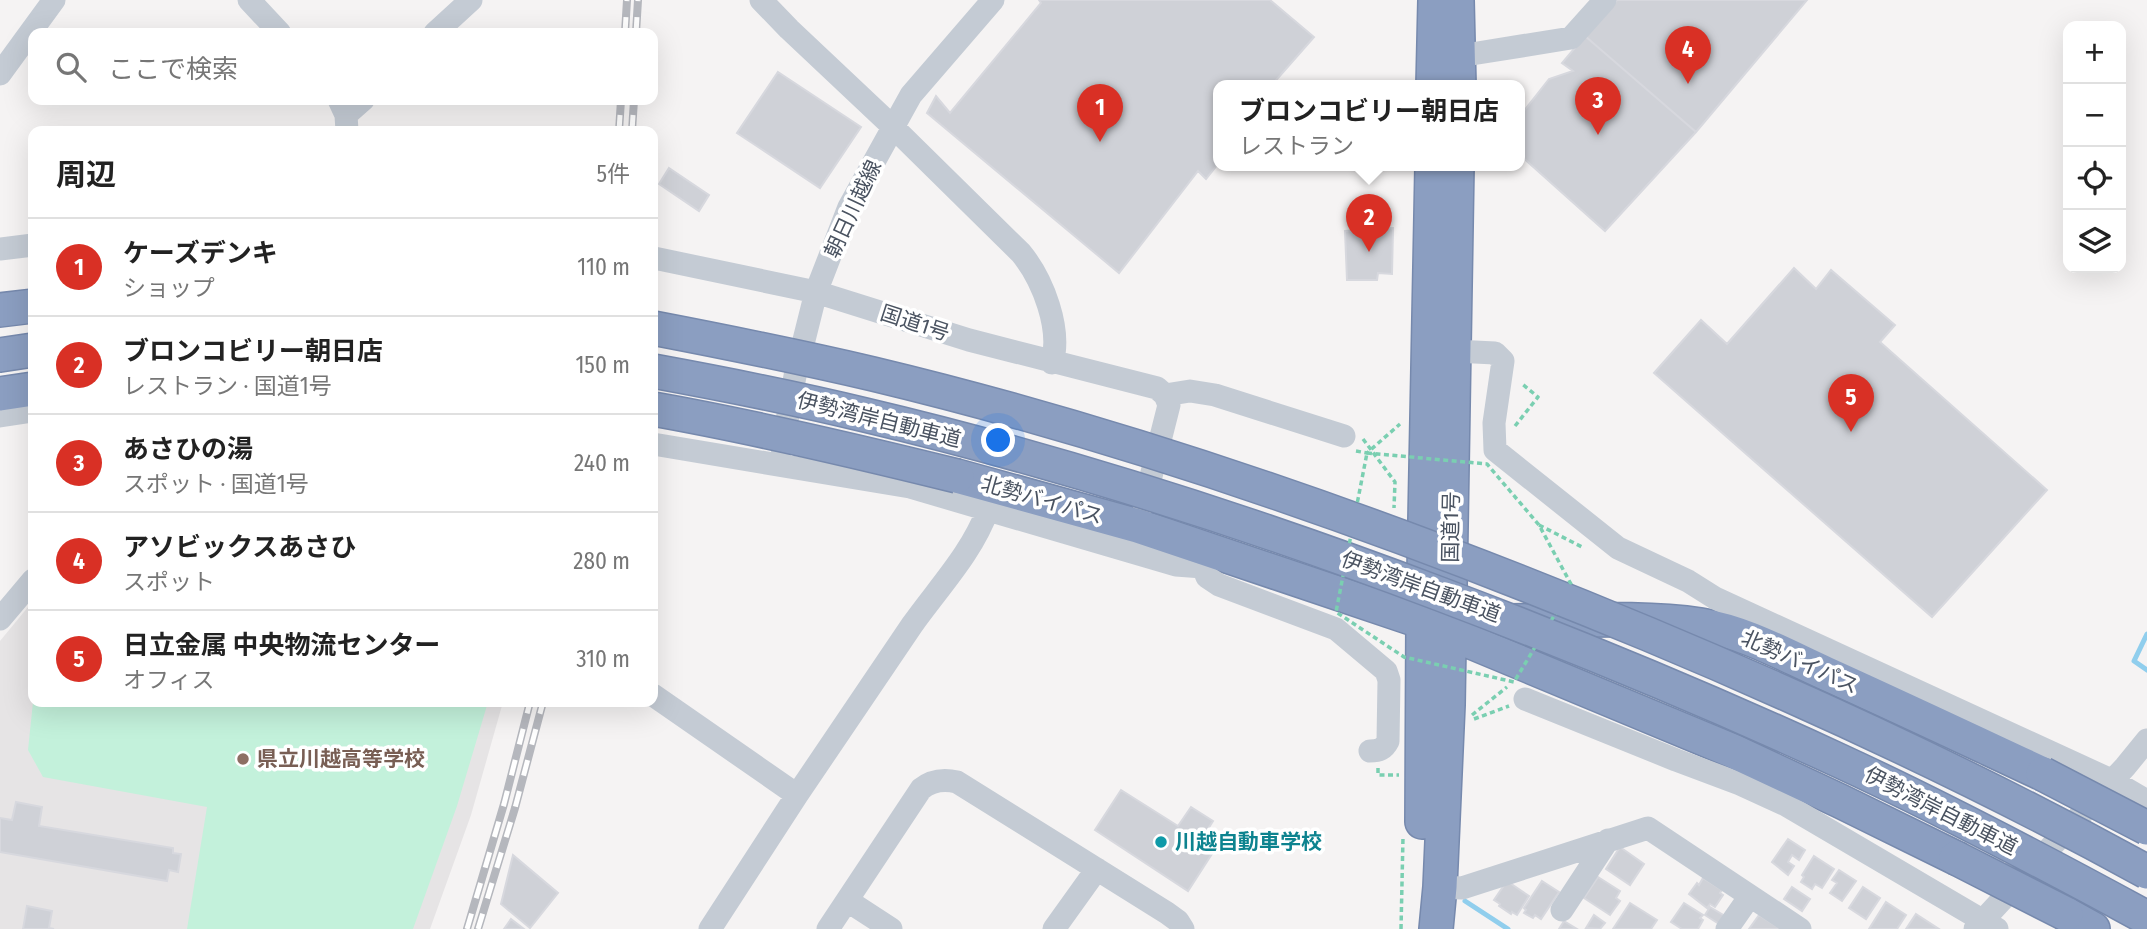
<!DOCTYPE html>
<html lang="ja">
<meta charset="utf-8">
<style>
body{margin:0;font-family:"Fira Sans Condensed","Noto Sans JP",sans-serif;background:#f6f6f6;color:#222}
.controls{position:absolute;right:21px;top:21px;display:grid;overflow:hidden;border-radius:14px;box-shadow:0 7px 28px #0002}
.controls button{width:63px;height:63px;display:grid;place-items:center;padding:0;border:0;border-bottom:2px solid #e0e0e0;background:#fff;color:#222;font:35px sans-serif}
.you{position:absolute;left:999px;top:441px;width:24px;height:24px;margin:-18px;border:5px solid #fff;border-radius:50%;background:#1a73e8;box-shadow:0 0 0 10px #1a73e833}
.badge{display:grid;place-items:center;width:46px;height:46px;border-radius:50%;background:#d93025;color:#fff;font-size:23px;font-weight:700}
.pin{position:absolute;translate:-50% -58px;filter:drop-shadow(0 2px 4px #0008)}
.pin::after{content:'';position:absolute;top:37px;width:24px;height:21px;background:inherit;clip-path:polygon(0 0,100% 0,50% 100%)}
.popup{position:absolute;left:1213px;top:80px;width:312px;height:91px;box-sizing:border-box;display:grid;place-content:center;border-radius:14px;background:#fff;filter:drop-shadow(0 2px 5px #0005);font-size:23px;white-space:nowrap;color:#767676}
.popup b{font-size:26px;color:#222}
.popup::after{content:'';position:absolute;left:50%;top:100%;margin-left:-14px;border:14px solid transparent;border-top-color:#fff}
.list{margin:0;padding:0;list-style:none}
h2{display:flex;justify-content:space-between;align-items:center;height:91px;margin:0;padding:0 28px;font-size:30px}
h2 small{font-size:23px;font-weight:400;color:#767676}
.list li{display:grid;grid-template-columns:46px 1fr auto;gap:21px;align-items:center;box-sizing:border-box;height:98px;padding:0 28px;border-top:2px solid #e0e0e0}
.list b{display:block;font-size:26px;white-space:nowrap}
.list p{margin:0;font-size:23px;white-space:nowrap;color:#767676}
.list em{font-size:23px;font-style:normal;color:#767676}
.icon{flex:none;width:38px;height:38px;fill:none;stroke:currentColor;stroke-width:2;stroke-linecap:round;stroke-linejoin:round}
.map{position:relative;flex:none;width:2147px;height:929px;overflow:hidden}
.search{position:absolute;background:#fff;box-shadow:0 7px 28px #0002;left:28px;top:28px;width:630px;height:77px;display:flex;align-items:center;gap:18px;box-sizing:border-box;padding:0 24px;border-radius:14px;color:#767676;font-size:26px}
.panel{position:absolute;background:#fff;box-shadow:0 7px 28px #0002;left:28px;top:126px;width:630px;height:581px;border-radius:14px}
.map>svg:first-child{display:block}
</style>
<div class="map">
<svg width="2147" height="929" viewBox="0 0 2147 929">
<rect width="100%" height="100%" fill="#f5f3f3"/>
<path fill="#e6e4e5" d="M33,601V702H503L471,815L430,929H0V641Z"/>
<path fill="#c3f1db" d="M33,702H488L457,806L413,929H187L207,807L43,777L28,750Z"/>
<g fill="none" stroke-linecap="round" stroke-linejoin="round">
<path stroke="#90ceed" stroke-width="5" d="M2147,634L2134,661L2147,670
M1465,901L1508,929"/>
</g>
<path fill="#cfd1d7" stroke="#d7d8de" stroke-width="2" d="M1039,0H1270L1314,37L1271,86H1218V164L1206,179L1198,171L1119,273L927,113L936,96L950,113L1041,3Z
M1617,0H1807L1696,132L1585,36Z
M1585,36L1696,132L1605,231L1520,155V116L1549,79L1573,71L1562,63Z
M778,72L861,127L820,188L737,133Z
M669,168L709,195L699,211L659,184Z
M1393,228L1392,274L1378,273L1377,280H1347L1345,231Z
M1794,268L1816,289L1831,270L1895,325L1880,342L2047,490L1932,617L1654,373L1701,320L1727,344Z
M1121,790L1178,826L1191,807L1213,821L1203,837L1217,846L1188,891L1095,830Z
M16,802L42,807L39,826L173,848V853L181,854L178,872L169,870L167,881L0,852V818L12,820Z
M1788,839L1805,850L1799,860L1792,855L1788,862L1794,866L1788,875L1772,862Z
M1620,847L1644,864L1630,885L1606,869Z
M513,855L558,893L530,928L501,904Z
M1814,856L1834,869L1822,888L1815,884L1812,889L1801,882L1804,877L1802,875Z
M1839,870L1856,881L1842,901L1830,893L1837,883L1832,880Z
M1598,877L1620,891L1616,898L1620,901L1610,915L1584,898Z
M1703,878L1722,890L1720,893L1723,895L1715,907L1710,904L1707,908L1689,894L1697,883L1699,885Z
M1507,881L1529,896L1517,915L1512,912L1511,914L1499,906L1500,904L1494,900Z
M1542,881L1559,892L1541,919L1535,915L1533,918L1524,913L1526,910L1524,908Z
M1792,887L1810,899L1802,911L1784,899Z
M1863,887L1880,898L1866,919L1849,908Z
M1886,902L1906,915L1897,929H1869Z
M1630,903L1657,920L1651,929H1613Z
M1684,903L1703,915L1700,918L1703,920L1698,929H1682L1671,922Z
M27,906L52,911L49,928L54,929H23Z
M1710,907L1725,916L1719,924L1705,915Z
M1916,914L1939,929H1906Z
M1594,915L1605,923L1600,929L1586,928Z
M1759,915L1781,929H1749Z
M511,919L524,929H504Z
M1564,921L1577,929H1559Z"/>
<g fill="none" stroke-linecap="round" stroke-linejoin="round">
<defs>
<path id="highway" d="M1457,0L1459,86
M1433,86L1435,0
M0,310L33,306
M0,355L33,350
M0,394L33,389
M957,476L1138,526L1423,622L1733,751L1840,801L1956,858
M1509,621C1571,621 1641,616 1701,625C1745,632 1785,655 1825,673C1898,706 1970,740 2043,774
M1422,822L1423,622L1432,166
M2066,914L2093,929
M1436,929L1440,887L1448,705L1457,166"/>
</defs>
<use href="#highway" stroke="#7689ad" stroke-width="36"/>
<path stroke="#7acfb1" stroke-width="3.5" stroke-dasharray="5 3.5" stroke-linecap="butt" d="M1515,426L1538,397L1521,383
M1363,439L1395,482L1394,508
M1356,451L1367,453L1400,424
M1539,525L1584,548
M1472,715L1507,687
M1474,719L1509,706
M1378,768V775H1399
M1401,929L1403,837"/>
<path stroke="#c4cbd4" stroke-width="23" d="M249,0L280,33
M761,0L789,29L893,127L1021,253C1043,280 1062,329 1052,363
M435,33L471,0
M1459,56L1571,38L1605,0
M0,74L54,0
M339,100L346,115L347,131
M346,115L363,100
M0,249L33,245
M654,258L816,292L969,340L1157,388L1165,395L1169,405L1144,504
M1454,351L1495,353L1503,361L1494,423L1495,450L1618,548L1688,581L1715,598L2111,780L2147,801
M1165,395L1190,391L1215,395L1344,436
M0,416L33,411
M653,444L910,487L1176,565L1203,567L1215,551
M782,448L795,376L816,292L849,207L911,95L993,0
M1203,567L1207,577L1219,585L1336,629L1386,671L1389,680L1388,741C1384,749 1379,751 1370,751
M0,619L33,580
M653,695L797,795
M1525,699L1676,760L1740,784L1786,805L1997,929
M1440,887L1462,888L1648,828L1800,929
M848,901L891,929
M1562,910L1608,840
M710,929L797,795L912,625C939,587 972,553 988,509
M828,929L921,789C932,780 944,779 957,782L1167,913L1178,921L1183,929
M1054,929L1097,869
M1727,929L1750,896
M1975,929L2125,767L2147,740"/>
<use href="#highway" stroke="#8b9ec1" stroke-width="33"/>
<defs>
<path id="rail" d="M625,33L627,0
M636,33L638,0
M619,131L621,100
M632,131L634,100
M467,929L504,804L530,702
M478,929L515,808L543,702"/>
</defs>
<use href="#rail" stroke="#b5b7bd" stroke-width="8"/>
<use href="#rail" stroke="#fff" stroke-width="5" stroke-dasharray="16" stroke-linecap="butt"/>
<defs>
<path id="highway-bridge" d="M653,328C726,342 800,357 873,374C1136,437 1398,530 1648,634C1818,705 1985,783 2147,872
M653,371C724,384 795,398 865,415C1060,461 1252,523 1440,594C1575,645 1708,700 1840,761C1944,809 2046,863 2147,918
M653,409C755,427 856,451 957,476
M2043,774L2147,828
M1956,858L2066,914"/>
</defs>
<use href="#highway-bridge" stroke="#7689ad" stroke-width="36" stroke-linecap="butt"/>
<path stroke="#7acfb1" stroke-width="3.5" stroke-dasharray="5 3.5" stroke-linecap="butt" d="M1367,453L1487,464L1539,525L1572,586L1514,682L1404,657L1336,612Z"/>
<use href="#highway-bridge" stroke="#8b9ec1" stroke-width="33"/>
</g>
<circle fill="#8d6e63" stroke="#fff" stroke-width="2.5" cx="243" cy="759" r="7"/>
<circle fill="#0f9aa8" stroke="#fff" stroke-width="2.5" cx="1161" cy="842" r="7"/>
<g text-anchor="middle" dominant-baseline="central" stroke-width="7" stroke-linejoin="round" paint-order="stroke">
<g font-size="21" fill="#4a5361" stroke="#fff">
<text transform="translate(853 209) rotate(-65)">朝日川越線</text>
<text transform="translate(915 323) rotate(18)">国道1号</text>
<text transform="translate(879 420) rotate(14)">伊勢湾岸自動車道</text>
<text transform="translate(1042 500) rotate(16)">北勢バイパス</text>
<text transform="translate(1451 527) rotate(-89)">国道1号</text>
<text transform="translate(1421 587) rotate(20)">伊勢湾岸自動車道</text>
<text transform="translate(1800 662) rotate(24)">北勢バイパス</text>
<text transform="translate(1941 811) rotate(27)">伊勢湾岸自動車道</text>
</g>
<g font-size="21" font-weight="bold" fill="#785e54" stroke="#fff" text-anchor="start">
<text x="257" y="759">県立川越高等学校</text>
</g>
<g font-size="21" font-weight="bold" fill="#0d838f" stroke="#fff" text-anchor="start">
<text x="1175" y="842">川越自動車学校</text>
</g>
</g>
</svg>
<div class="controls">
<button>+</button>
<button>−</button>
<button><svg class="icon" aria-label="locate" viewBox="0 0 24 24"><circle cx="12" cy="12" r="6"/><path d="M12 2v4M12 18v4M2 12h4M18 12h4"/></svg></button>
<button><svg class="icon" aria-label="layers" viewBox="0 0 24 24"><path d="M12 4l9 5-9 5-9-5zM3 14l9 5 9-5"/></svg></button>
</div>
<div class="you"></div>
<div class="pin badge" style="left:1100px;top:142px">1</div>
<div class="pin badge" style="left:1369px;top:252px">2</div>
<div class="popup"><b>ブロンコビリー朝日店</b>レストラン</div>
<div class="pin badge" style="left:1598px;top:135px">3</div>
<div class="pin badge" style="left:1688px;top:84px">4</div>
<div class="pin badge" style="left:1851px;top:432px">5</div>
<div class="search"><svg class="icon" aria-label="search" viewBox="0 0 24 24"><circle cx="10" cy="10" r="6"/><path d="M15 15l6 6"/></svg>ここで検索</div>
<section class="panel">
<h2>周辺<small>5件</small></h2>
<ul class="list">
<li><span class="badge">1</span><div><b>ケーズデンキ</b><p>ショップ</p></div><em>110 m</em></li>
<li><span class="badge">2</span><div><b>ブロンコビリー朝日店</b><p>レストラン · 国道1号</p></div><em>150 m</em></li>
<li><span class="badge">3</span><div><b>あさひの湯</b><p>スポット · 国道1号</p></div><em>240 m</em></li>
<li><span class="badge">4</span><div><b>アソビックスあさひ</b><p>スポット</p></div><em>280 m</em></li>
<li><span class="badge">5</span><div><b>日立金属 中央物流センター</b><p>オフィス</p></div><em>310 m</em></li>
</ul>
</section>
</div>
